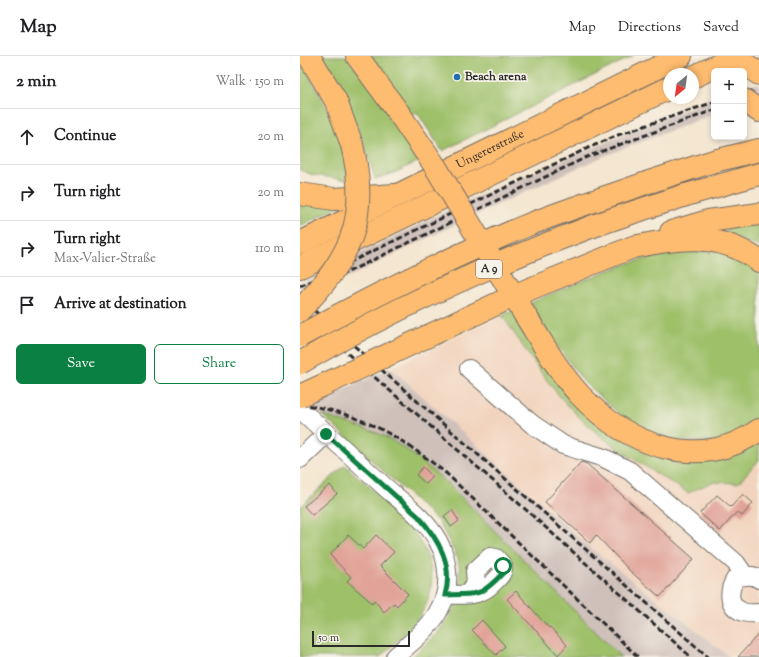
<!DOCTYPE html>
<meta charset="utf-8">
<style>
body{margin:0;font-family:"Sorts Mill Goudy",serif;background:#f2f2f2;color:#202124}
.controls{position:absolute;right:12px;top:12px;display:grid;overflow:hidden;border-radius:6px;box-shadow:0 2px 6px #0003}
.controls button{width:36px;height:36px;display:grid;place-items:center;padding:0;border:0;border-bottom:1px solid #e0e0e0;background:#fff;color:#202124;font:20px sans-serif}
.compass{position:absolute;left:363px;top:12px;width:36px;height:36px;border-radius:50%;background:#fff;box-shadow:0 2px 6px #0003;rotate:209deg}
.scale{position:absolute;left:12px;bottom:10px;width:98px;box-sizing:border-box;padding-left:4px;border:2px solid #2b2b2b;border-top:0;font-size:11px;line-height:14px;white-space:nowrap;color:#2b2b2b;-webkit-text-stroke:3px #f7f3e8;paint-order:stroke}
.stop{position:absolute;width:12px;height:12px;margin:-9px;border:3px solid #0b8043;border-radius:50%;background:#fff}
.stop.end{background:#0b8043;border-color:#fff;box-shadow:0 1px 4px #0008}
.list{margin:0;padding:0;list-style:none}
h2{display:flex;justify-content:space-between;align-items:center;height:52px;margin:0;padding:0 16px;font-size:17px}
h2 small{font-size:13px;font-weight:400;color:#757577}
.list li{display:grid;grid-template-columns:26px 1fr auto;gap:12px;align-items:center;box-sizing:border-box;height:56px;padding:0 16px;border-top:1px solid #e0e0e0}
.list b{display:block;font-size:15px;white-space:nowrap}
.list p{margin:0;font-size:13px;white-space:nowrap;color:#757577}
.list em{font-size:13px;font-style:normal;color:#757577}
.actions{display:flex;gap:8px;padding:12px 16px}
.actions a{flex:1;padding:9px 0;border:1px solid #0b8043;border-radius:6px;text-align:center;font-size:14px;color:#0b8043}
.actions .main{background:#0b8043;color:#fff}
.icon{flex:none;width:22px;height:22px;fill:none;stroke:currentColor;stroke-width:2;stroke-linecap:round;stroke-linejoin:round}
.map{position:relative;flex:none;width:459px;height:601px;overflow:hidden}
header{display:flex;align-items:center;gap:24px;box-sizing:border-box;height:56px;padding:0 20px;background:#fff;border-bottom:1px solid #e0e0e0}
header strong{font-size:19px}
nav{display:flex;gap:22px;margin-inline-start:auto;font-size:14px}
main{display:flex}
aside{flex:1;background:#fff}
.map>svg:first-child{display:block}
</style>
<header>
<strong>Map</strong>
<nav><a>Map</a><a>Directions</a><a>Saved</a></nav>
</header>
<main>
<aside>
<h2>2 min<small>Walk · 150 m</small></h2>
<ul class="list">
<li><svg class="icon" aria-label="ahead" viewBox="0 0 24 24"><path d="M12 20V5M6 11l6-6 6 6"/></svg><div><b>Continue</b></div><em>20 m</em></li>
<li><svg class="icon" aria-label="right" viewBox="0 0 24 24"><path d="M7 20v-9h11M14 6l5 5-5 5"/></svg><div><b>Turn right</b></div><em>20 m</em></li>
<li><svg class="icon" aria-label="right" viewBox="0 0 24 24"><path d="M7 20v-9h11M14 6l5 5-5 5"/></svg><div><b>Turn right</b><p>Max-Valier-Straße</p></div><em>110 m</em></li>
<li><svg class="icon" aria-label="arrive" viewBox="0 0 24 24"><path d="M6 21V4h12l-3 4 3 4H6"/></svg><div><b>Arrive at destination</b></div></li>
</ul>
<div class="actions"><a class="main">Save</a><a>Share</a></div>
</aside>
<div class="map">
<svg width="459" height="601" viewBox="0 0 459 601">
<rect width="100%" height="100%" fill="#f7f3e8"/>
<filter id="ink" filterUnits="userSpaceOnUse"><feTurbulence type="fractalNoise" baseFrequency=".025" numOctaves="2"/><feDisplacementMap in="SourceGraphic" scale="8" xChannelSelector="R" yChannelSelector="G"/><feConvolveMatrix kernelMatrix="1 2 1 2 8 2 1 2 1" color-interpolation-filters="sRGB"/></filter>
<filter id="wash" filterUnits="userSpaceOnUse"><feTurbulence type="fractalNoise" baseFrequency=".012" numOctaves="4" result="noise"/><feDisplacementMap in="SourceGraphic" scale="16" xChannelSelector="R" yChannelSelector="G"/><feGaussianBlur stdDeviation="0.9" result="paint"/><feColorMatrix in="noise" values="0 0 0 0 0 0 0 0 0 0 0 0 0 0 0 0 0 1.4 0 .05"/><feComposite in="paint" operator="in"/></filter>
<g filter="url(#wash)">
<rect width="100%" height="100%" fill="#f4e6d0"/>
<path fill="#f2d4be" d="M202,259L255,335L282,363L307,385L388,437L412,426L438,427L459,404V601H430L286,488L91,312Z"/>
<path fill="#cfc0ba" d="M459,27V43L444,48V32Z
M414,41V58L304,100L257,121L154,169L0,245V227L173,142Z
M91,312L286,488L430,601H321L148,428L122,405L76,377L2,352Z"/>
<path fill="#9ec069" stroke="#64764a" d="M21,0H46L74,34L119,105L94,117L75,123C63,79 45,39 21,0Z
M68,0H333L142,95L117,56L112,58Z
M0,4L25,48L39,80L53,125L13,119L0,114Z
M0,147L41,149L0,170Z
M459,164V191L427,178V171Z
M412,190L459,212V366L421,385H373L337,370L317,356L284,326L252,283L230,247C286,224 348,191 411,196Z
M213,255L334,390L459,384V404L438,427L412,426L388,437C352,414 313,393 282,364C250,334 226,295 202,259Z
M22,359C39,365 57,370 75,376C102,387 126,408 148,428L321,601H112L139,575L152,557L159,535L160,515L158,503L139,466Z
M45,409C82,443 154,493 125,551C115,571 96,586 80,601H0V451Z"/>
<g id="blocks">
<path fill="#e1a398" d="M281,406L287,408L394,503L360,541L330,515L296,479L290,487L245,446Z
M123,411L133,421L126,428L116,419Z
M30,429L37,438L12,459L4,450Z
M443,438L453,447L442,460L437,456L420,475L400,457L417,439L431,451Z
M152,454L159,465L151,471L144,460Z
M48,479L63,493L76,479L94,496L80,510L108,538L97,550L94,547L84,556L74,544L72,547L47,525L51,521L30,499Z
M216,535L249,572L250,571L267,589L258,599L207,543Z
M182,564L205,590L196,599L172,574Z
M459,577V601H438Z"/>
</g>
</g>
<g filter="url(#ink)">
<use href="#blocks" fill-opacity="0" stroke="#716c65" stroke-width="1"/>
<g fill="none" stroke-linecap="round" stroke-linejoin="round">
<defs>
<path id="minor" d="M169,313L232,368L263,389L304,402L330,415L436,507L445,520
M0,353C28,379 57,405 85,431C103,447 126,463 138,485C149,505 151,532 140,552C131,572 111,586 95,601
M0,403L26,378
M459,523C452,518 444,520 436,522C428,534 427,550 443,556C448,558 454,557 459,557
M145,539C165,538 179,542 194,526C200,520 203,518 203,510L196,502L190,501L175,515L176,527L168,538"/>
<g id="major">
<path d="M435,0L459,18"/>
<path d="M393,21L437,0"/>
<path d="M444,44L459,55"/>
<path id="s1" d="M0,187L381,0"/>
<path d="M0,211L369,32"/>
</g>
<path id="highway" d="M9,0L36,45L52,89
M57,0L98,56
M349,126L414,105L459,94
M0,138L34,143L95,139
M386,139L459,118
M371,176L408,165L459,158
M333,191C379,182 418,175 459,205
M225,259C242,286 258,315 280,339C327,389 398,417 459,374"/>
</defs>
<use href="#minor" stroke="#716c65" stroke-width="20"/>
<use href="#major" stroke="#716c65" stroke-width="24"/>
<use href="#highway" stroke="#716c65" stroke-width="24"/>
<use href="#minor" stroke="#fff" stroke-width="18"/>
<use href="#major" stroke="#febc70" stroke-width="22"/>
<use href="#highway" stroke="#febc70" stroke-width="22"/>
<path stroke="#2b2b2b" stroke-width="3" stroke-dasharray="6 3" stroke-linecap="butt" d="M0,230L286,93L318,79L414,46
M0,239L289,100L414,54
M0,242L408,601
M0,256L215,444L391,601
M0,348C63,358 98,379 147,418L338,601"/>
<defs>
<path id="highway-bridge" d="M98,56L135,110L225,259
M0,254C51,201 70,163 52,89
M0,280C73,240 147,203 223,171C264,154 307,141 349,126
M0,307C91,254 189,209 288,172C320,160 353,150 386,139
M0,340L220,237L333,191"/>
</defs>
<use href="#highway-bridge" stroke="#716c65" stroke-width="24" stroke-linecap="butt"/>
<use href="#highway-bridge" stroke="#febc70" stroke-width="22"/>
</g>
</g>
<g fill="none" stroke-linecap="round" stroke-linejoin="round" filter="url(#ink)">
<path stroke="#0b8043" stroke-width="5" d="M26,378L119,461C138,483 154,509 145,539C178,537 178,543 203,517V510"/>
</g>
<circle fill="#1f6fb2" stroke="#f7f3e8" stroke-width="1.5" cx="157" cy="21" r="4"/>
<g text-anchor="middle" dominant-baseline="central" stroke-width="3.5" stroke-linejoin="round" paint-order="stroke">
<rect fill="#f7f3e8" stroke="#686764" stroke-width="1" x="176" y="204" width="26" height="18" rx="3"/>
<g font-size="11" font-weight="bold" fill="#2b2b2b">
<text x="189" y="213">A 9</text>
</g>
<g font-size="12" font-weight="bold" fill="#2b2b2b" stroke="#f7f3e8" text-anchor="start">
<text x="165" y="21">Beach arena</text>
</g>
<g font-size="12" fill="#2b2b2b" stroke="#f7f3e8">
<text stroke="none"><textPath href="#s1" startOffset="212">Ungererstraße</textPath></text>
</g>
</g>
</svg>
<div class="controls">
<button>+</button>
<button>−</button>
</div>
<svg class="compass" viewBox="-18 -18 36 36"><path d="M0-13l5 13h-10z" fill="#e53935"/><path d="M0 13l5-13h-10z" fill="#757577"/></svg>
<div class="scale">50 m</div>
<div class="stop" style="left:203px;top:510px"></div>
<div class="stop end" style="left:26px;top:378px"></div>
</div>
</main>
